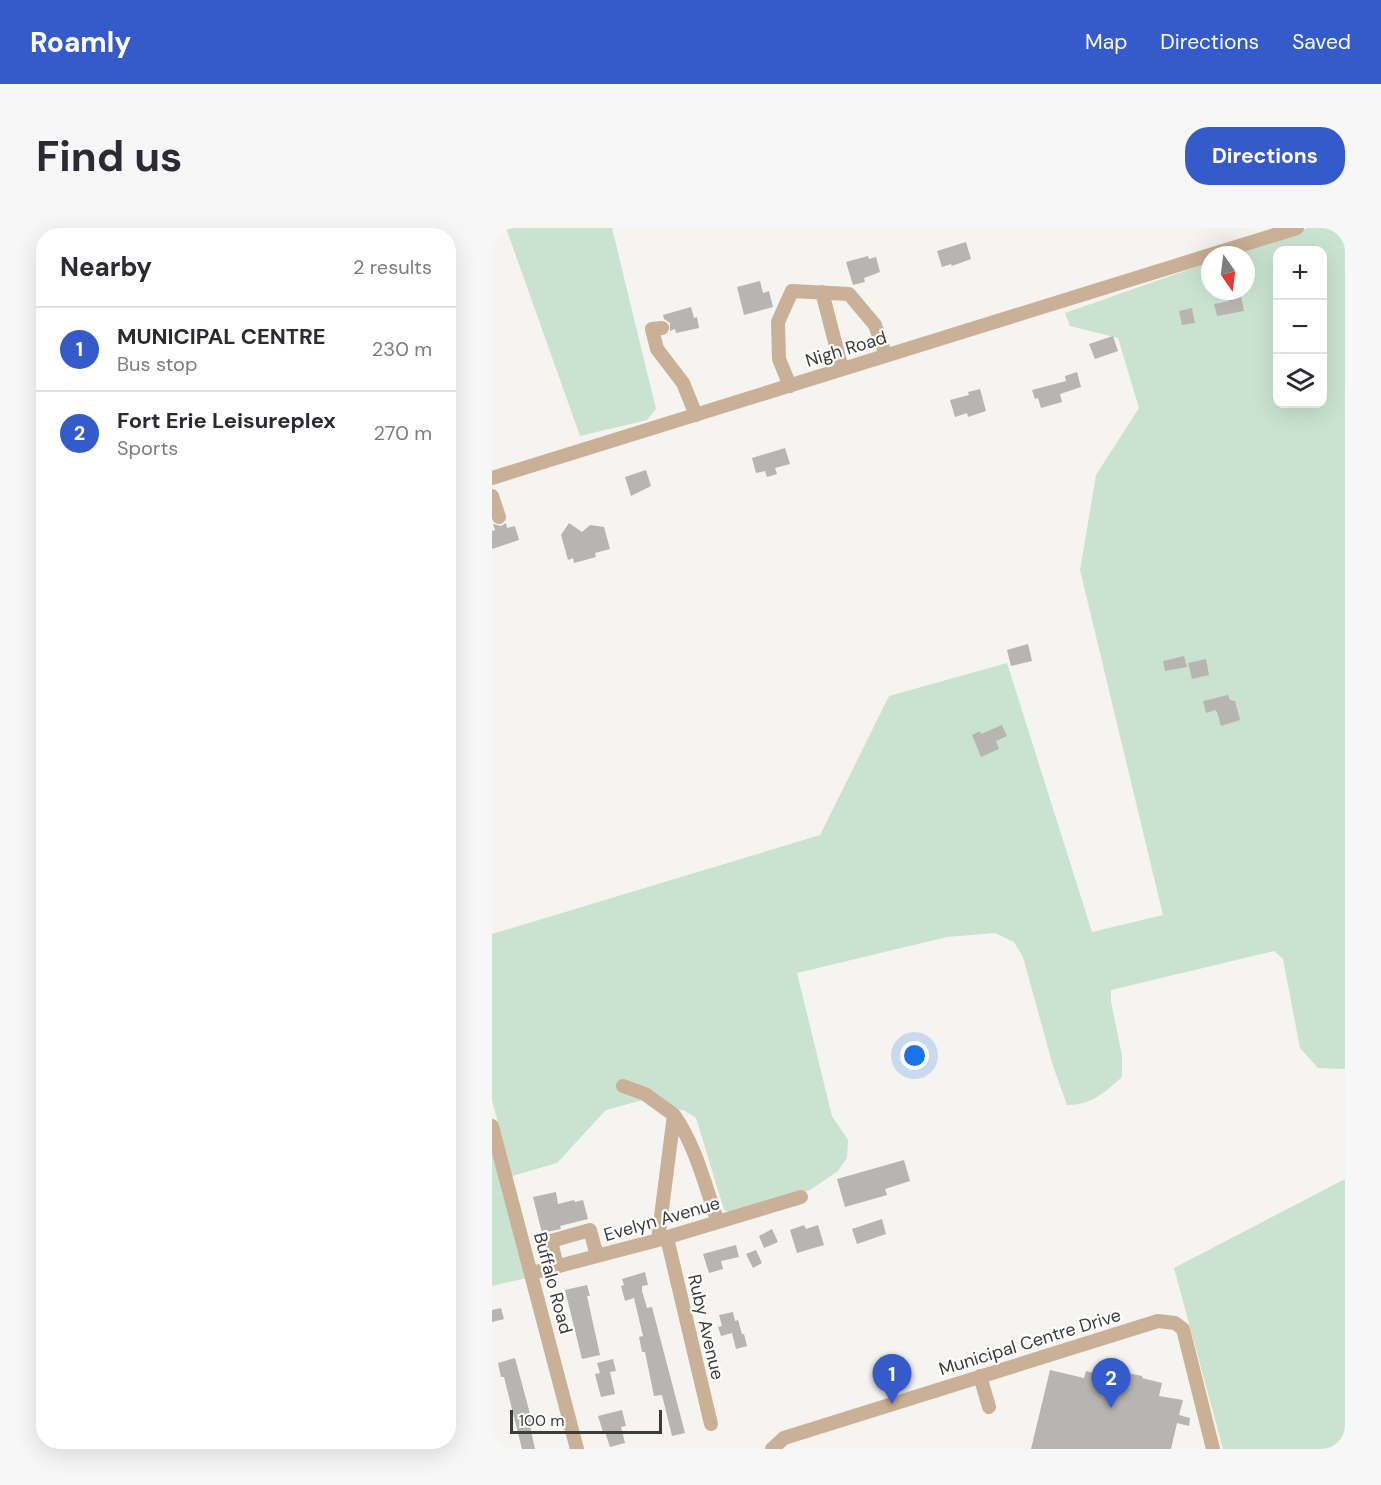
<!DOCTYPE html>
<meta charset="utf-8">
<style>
body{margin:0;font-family:"DM Sans",sans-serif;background:#f7f7f7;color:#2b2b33}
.controls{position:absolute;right:18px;top:18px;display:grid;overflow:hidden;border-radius:12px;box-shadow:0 6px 24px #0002}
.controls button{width:54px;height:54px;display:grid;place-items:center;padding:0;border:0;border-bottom:2px solid #e1e1e2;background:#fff;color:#2b2b33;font:30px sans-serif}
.compass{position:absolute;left:709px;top:18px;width:54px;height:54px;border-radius:50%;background:#fff;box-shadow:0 6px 24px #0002;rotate:166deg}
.scale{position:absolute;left:18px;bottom:15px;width:152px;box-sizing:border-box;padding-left:6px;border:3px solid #3c3c3a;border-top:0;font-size:16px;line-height:21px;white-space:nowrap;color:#3c3c3a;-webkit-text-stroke:4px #fff;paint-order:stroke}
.you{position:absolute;left:423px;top:828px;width:21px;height:21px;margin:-15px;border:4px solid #fff;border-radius:50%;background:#1a73e8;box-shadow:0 0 0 9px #1a73e833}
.badge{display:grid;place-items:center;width:39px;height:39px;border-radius:50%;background:#355bcb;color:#fff;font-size:20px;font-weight:700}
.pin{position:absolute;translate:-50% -50px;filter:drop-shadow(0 2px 3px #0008)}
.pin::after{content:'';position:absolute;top:32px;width:21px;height:18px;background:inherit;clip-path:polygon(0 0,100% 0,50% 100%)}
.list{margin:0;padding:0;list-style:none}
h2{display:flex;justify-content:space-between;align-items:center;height:78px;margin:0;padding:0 24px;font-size:26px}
h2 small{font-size:20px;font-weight:400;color:#7c7c81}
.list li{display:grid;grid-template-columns:39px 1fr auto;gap:18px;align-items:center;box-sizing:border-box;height:84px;padding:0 24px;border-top:2px solid #e1e1e2}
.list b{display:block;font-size:22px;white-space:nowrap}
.list p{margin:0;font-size:20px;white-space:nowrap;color:#7c7c81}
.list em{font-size:20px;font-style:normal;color:#7c7c81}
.icon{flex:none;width:33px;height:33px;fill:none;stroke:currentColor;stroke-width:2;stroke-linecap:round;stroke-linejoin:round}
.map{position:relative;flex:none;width:853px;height:1221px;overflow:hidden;border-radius:24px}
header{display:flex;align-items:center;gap:36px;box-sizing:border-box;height:84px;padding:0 30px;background:#355bcb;color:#fff}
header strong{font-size:28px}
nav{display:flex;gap:33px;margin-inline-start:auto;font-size:21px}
.intro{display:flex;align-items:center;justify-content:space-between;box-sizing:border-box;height:144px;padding:0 36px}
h1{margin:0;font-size:42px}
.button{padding:15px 27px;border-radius:24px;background:#355bcb;color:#fff;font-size:21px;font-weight:700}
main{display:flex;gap:36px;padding:0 36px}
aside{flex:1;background:#fff;border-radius:24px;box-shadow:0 6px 24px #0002}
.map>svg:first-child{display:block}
</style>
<header>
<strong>Roamly</strong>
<nav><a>Map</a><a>Directions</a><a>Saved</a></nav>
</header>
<div class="intro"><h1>Find us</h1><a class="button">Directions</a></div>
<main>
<aside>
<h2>Nearby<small>2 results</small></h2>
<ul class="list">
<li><span class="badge">1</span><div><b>MUNICIPAL CENTRE</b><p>Bus stop</p></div><em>230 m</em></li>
<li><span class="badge">2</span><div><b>Fort Erie Leisureplex</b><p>Sports</p></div><em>270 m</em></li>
</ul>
</aside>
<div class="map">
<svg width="853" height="1221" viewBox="0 0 853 1221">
<rect width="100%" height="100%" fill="#f5f4f0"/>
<path fill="#cae3d0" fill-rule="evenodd" d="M14,0H120L164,181L155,192L88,208Z
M816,0H853V841L826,840L808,820L791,731L782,723L619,762V774L630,827V849C613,864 600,877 575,877L561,838L531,729L522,714L503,705L455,709L305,745L340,888L356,912L355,930L346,943L318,962L245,987L232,982L204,890L193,883L151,872L114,882L65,935L20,948L0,872V706L328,607L397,468L515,435L600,704L671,687L588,342L604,247L647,180L626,110L578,98L573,85L718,34V63H754V27H738ZM786,22H830V176H786Z
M0,902L39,1049L0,1058Z
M853,951V1221H731L682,1040Z"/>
<path fill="#b6b5b2" d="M474,14L479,31L460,38L459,36L450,39L445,23Z
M376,28L377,31L384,29L388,44L372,50L373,54L361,57L354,34Z
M268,53L271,65L277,63L281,79L252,87L245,59Z
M748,63L752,83L725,88L722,76L737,73L735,65Z
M199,79L202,90L205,89L207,100L184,105L183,101L178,103V95L172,91L171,87Z
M700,80L703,95L690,97L687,83Z
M621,108L626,123L603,131L597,116Z
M585,144L589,159L568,166L570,174L549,180L546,170L543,171L540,162L574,153L573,148Z
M488,161L494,183L476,189L475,185L463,189L458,172L477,167L476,164Z
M293,220L298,236L283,240L285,246L275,249L273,243L264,245L260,230Z
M154,242L159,258L139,268L133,249Z
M14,295L15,300L23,298L27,312L0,321V303L3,302L1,296L9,298Z
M77,295L90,304L98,297L112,299L118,321L103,325L104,329L86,334L82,335L81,330L76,332L69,307Z
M536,416L540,433L519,438L515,422Z
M692,428L695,439L673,443L671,433Z
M714,431L717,447L700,451L696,435Z
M736,467L738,472L743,473L748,492L729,498L725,484L723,482L714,485L711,473Z
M510,497L515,508L504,513L507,521L489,529L480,507L488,503L489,506Z
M412,932L418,953L393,961L395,967L353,979L345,951Z
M64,964L66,976L82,972L83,974L91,972L96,991L68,998L69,1001L50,1005L41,969Z
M390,991L394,1006L365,1016L360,1001Z
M312,997L314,1001L326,997L332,1017L305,1025L298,1002Z
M280,1001L286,1014L272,1020L267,1008Z
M244,1017L247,1029L229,1033L231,1041L217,1045L211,1026Z
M264,1022L270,1035L261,1040L254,1026Z
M153,1044L156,1057L150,1058V1063L155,1080L160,1079L193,1205L180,1208L170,1167L162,1168L153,1124H150L147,1109L151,1108L142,1070L133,1073L129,1058L132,1057L130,1051Z
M95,1057L98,1068H95L108,1127L90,1131L73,1062Z
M9,1080L12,1091L0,1094V1082Z
M241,1084L243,1093L246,1092L250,1106H252L255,1118L244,1121L240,1105L229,1108L226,1099L230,1098L227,1087Z
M23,1130L41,1197L38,1198L43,1221H30L12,1149H9L6,1135Z
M121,1131L124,1143L118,1144L123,1166L109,1169L103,1146L108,1145L105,1135Z
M558,1142L592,1150L594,1143L620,1150L622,1142L650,1148V1150L670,1155L667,1168L691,1172L687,1187L698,1190L697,1198L685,1195L679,1221H539Z
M130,1182L134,1198L129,1199L133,1215L118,1219L113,1204H111L106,1188Z"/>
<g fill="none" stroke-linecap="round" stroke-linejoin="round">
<path stroke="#cab096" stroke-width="14" d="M718,27L805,0
M330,64L350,141
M170,100L160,101L165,121L191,155L204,187
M298,158L287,131L286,94L300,63L357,66L383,97L394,128
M0,250L718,27
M0,268L7,289
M131,858L153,866L182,887L166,1012
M182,887C204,918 213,958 226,994
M0,898L85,1221
M175,1010L219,1196
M65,1039L59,1013L98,1002L105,1028
M40,1045L166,1012L309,969
M488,1148L497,1179
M280,1221L292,1210L666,1093L683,1095L691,1101L721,1221"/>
</g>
<g text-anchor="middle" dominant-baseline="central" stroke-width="4.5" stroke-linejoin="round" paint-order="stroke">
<g font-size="18" fill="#3c3c3a" stroke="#fff">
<text transform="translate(354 121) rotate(-17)">Nigh Road</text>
<text transform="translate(170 991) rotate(-16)">Evelyn Avenue</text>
<text transform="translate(61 1055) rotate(75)">Buffalo Road</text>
<text transform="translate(214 1099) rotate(77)">Ruby Avenue</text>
<text transform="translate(538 1114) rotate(-17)">Municipal Centre Drive</text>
</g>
</g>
</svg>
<div class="controls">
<button>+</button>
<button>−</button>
<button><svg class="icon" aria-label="layers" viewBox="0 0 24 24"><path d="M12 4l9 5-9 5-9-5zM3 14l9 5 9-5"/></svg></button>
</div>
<svg class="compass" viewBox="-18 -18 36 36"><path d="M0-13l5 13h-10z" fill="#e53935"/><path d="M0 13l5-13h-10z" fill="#7c7c81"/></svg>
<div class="scale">100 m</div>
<div class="you"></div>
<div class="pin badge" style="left:400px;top:1176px">1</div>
<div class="pin badge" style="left:619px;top:1180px">2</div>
</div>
</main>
